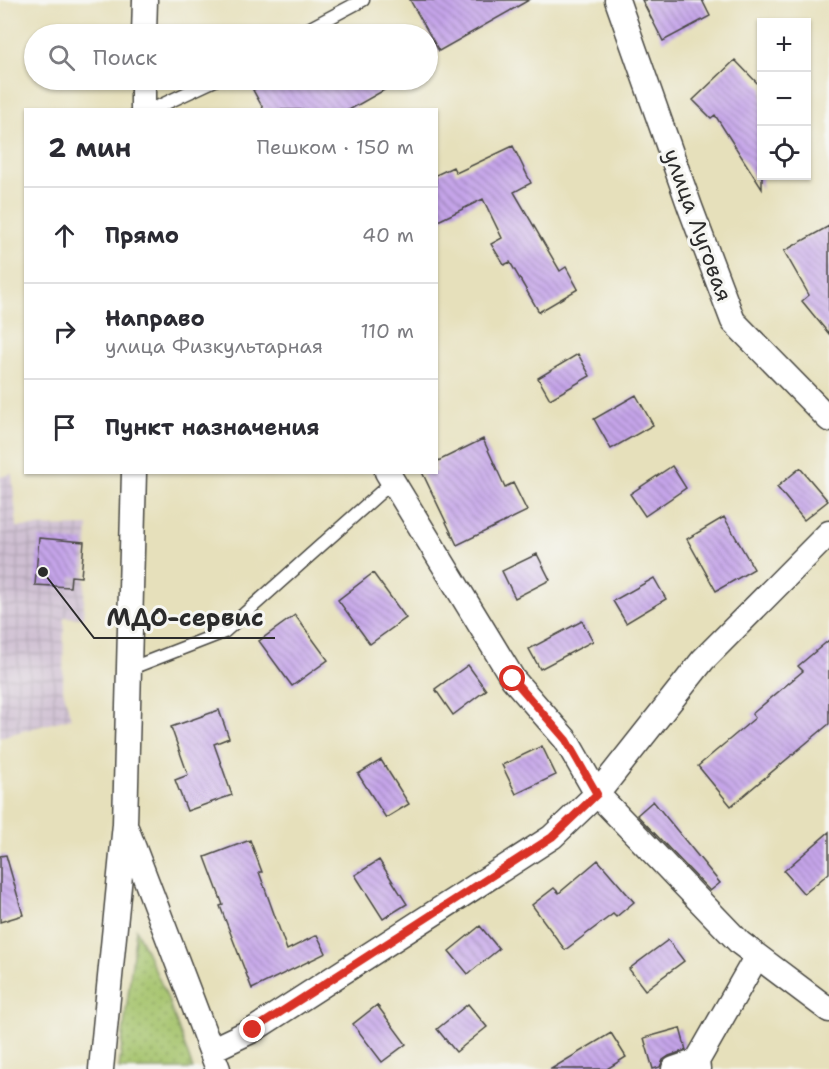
<!DOCTYPE html>
<html lang="ru">
<meta charset="utf-8">
<style>
body{margin:0;font-family:"Shantell Sans",sans-serif;background:#f7f7f7;color:#2b2b33}
.controls{position:absolute;right:18px;top:18px;display:grid;overflow:hidden;border-radius:0px;box-shadow:0 2px 4px #0004}
.controls button{width:54px;height:54px;display:grid;place-items:center;padding:0;border:0;border-bottom:2px solid #e1e1e2;background:#fff;color:#2b2b33;font:30px sans-serif}
.stop{position:absolute;width:18px;height:18px;margin:-14px;border:4px solid #d93025;border-radius:50%;background:#fff}
.stop.end{background:#d93025;border-color:#fff;box-shadow:0 2px 6px #0008}
.list{margin:0;padding:0;list-style:none}
h2{display:flex;justify-content:space-between;align-items:center;height:78px;margin:0;padding:0 24px;font-size:26px}
h2 small{font-size:20px;font-weight:400;color:#7c7c81}
.list li{display:grid;grid-template-columns:39px 1fr auto;gap:18px;align-items:center;box-sizing:border-box;height:96px;padding:0 24px;border-top:2px solid #e1e1e2}
.list b{display:block;font-size:22px;white-space:nowrap}
.list p{margin:0;font-size:20px;white-space:nowrap;color:#7c7c81}
.list em{font-size:20px;font-style:normal;color:#7c7c81}
.icon{flex:none;width:33px;height:33px;fill:none;stroke:currentColor;stroke-width:2;stroke-linecap:round;stroke-linejoin:round}
.map{position:relative;flex:none;width:829px;height:1069px;overflow:hidden}
.search{position:absolute;background:#fff;box-shadow:0 2px 4px #0004;left:24px;top:24px;width:414px;height:66px;display:flex;align-items:center;gap:15px;box-sizing:border-box;padding:0 21px;border-radius:33px;color:#7c7c81;font-size:22px}
.panel{position:absolute;background:#fff;box-shadow:0 2px 4px #0004;left:24px;top:108px;width:414px;height:366px;border-radius:0px}
.map>svg:first-child{display:block}
</style>
<div class="map">
<svg width="829" height="1069" viewBox="0 0 829 1069">
<defs>
<pattern id="industrial-grid" width="8" height="8" patternUnits="userSpaceOnUse" patternTransform="scale(1.5)"><rect width="8" height="8" fill="#cebed1"/><path d="M0 4h8M4 0v8" fill="none" stroke="#b1a3b4"/></pattern>
<pattern id="grass-dots" width="8" height="8" patternUnits="userSpaceOnUse" patternTransform="scale(1.5)"><rect width="8" height="8" fill="#a4c36b"/><path d="M2 2h.1M6 6h.1" fill="none" stroke="#869f58" stroke-width="1.8" stroke-linecap="round"/></pattern>
<pattern id="building-back-hatch" width="6" height="6" patternUnits="userSpaceOnUse" patternTransform="scale(1.5)"><rect width="6" height="6" fill="#c5a4e9"/><path d="M-1 5l2 2M0 0l6 6M5-1l2 2" fill="none" stroke="#a086bd"/></pattern>
</defs>
<rect width="100%" height="100%" fill="#f6f6f2"/>
<filter id="ink" filterUnits="userSpaceOnUse"><feTurbulence type="fractalNoise" baseFrequency=".0167" numOctaves="2"/><feDisplacementMap in="SourceGraphic" scale="12" xChannelSelector="R" yChannelSelector="G"/><feConvolveMatrix kernelMatrix="1 2 1 2 8 2 1 2 1" color-interpolation-filters="sRGB"/></filter>
<filter id="wash" filterUnits="userSpaceOnUse"><feTurbulence type="fractalNoise" baseFrequency=".008" numOctaves="4" result="noise"/><feDisplacementMap in="SourceGraphic" scale="24" xChannelSelector="R" yChannelSelector="G"/><feGaussianBlur stdDeviation="1.35" result="paint"/><feColorMatrix in="noise" values="0 0 0 0 0 0 0 0 0 0 0 0 0 0 0 0 0 1.4 0 .05"/><feComposite in="paint" operator="in"/></filter>
<g filter="url(#wash)">
<rect width="100%" height="100%" fill="#e6e0bb"/>
<path fill="url(#industrial-grid)" d="M12,474L17,527L88,526L83,618L64,617L63,689L71,718L0,737V477Z"/>
<path fill="url(#grass-dots)" stroke="#68774b" stroke-width="1.5" d="M136,929L166,994L193,1069H119Z"/>
<g id="blocks">
<path fill="url(#building-back-hatch)" d="M410,0H529L439,51Z
M642,0H702L710,16L663,41Z
M735,60L762,88V189L715,115L711,118L693,100Z
M271,80H402L349,110H264L253,90Z
M513,146L531,183L514,192L560,271L566,267L578,289L539,312L510,262L504,265L491,244L502,238L483,199L436,222V175L453,167L456,173Z
M829,226V334L802,301L809,295L784,251Z
M578,354L590,376L550,399L538,378Z
M636,395L653,425L611,449L594,419Z
M483,439L505,487L513,483L527,511L457,545L422,472H436V462Z
M672,466L686,488L645,516L630,494Z
M800,468L828,501L804,520L777,487Z
M724,517L754,569L716,591L687,539Z
M39,538L84,542L81,577L71,576L70,587L35,585Z
M537,554L550,580L515,598L502,571Z
M373,573L406,618L370,644L338,600Z
M654,578L666,599L626,623L613,601Z
M295,615L328,660L292,686L259,641Z
M582,621L593,641L540,669L529,649Z
M829,640V724L731,806L698,766L755,718L752,714L803,671L798,666Z
M468,665L486,690L453,715L435,689Z
M219,710L229,738L214,744L232,795L187,811L175,780L188,775L171,727Z
M542,746L556,775L516,794L502,765Z
M381,760L409,804L386,818L358,774Z
M653,801L720,883L710,891L637,815Z
M829,832V873L804,894L784,871Z
M250,840L262,872H259L287,950L317,935L326,953L252,989L220,906L223,905L205,857Z
M6,855L23,915L0,922V856Z
M379,860L407,904L383,919L355,875Z
M598,860L634,902L616,917L613,914L565,950L532,905L554,888L559,893Z
M480,926L499,949L468,974L449,951Z
M668,940L684,961L645,990L629,969Z
M468,1004L487,1027L456,1052L437,1029Z
M377,1005L406,1044L382,1062L353,1024Z
M680,1028L686,1050L669,1056L663,1060L660,1067L653,1069L644,1038Z
M611,1033L626,1057L607,1069H551Z"/>
</g>
</g>
<g filter="url(#ink)">
<use href="#blocks" fill-opacity="0" stroke="#474641" stroke-width="1.5"/>
<g fill="none" stroke-linecap="round" stroke-linejoin="round">
<defs>
<path id="service" d="M299,34L363,0
M151,110L215,80
M129,669L224,632L392,482"/>
<path id="minor" d="M617,0L690,207L733,321L829,419
M144,34L145,0
M143,110V80
M387,472L513,679L566,740L597,794L740,943L829,1010
M127,830L218,1069
M211,1050L253,1030L552,837L597,794L703,660L829,533
M101,1069L125,824L134,472
M674,1069L697,1061
M698,1069L697,1061L757,956"/>
</defs>
<use href="#service" stroke="#474641" stroke-width="15"/>
<use href="#minor" stroke="#474641" stroke-width="27"/>
<use href="#service" stroke="#fff" stroke-width="12"/>
<use href="#minor" stroke="#fff" stroke-width="24"/>
</g>
</g>
<g fill="none" stroke-linecap="round" stroke-linejoin="round" filter="url(#ink)">
<path stroke="#d93025" stroke-width="8" d="M253,1030L552,837L597,794L566,740L513,679"/>
</g>
<g text-anchor="middle" dominant-baseline="central" stroke-width="6" stroke-linejoin="round" paint-order="stroke">
<g font-size="22" fill="#2b2b2b" stroke="#f6f6f2">
<text transform="translate(698 225) rotate(70)">улица Луговая</text>
</g>
</g>
<path fill="none" stroke="#2b2b2b" stroke-width="2" d="M43 572L94 638H275"/>
<circle fill="#2b2b2b" stroke="#f6f6f2" stroke-width="2" cx="43" cy="572" r="6"/>
<g font-size="24" text-anchor="middle" font-weight="bold" fill="#2b2b2b" stroke="#f6f6f2" stroke-width="6" stroke-linejoin="round" paint-order="stroke">
<text x="185" y="626">МДО-сервис</text>
</g>
</svg>
<div class="controls">
<button>+</button>
<button>−</button>
<button><svg class="icon" aria-label="locate" viewBox="0 0 24 24"><circle cx="12" cy="12" r="6"/><path d="M12 2v4M12 18v4M2 12h4M18 12h4"/></svg></button>
</div>
<div class="stop" style="left:513px;top:679px"></div>
<div class="stop end" style="left:253px;top:1030px"></div>
<div class="search"><svg class="icon" aria-label="search" viewBox="0 0 24 24"><circle cx="10" cy="10" r="6"/><path d="M15 15l6 6"/></svg>Поиск</div>
<section class="panel">
<h2>2 мин<small>Пешком · 150 m</small></h2>
<ul class="list">
<li><svg class="icon" aria-label="ahead" viewBox="0 0 24 24"><path d="M12 20V5M6 11l6-6 6 6"/></svg><div><b>Прямо</b></div><em>40 m</em></li>
<li><svg class="icon" aria-label="right" viewBox="0 0 24 24"><path d="M7 20v-9h11M14 6l5 5-5 5"/></svg><div><b>Направо</b><p>улица Физкультарная</p></div><em>110 m</em></li>
<li><svg class="icon" aria-label="arrive" viewBox="0 0 24 24"><path d="M6 21V4h12l-3 4 3 4H6"/></svg><div><b>Пункт назначения</b></div></li>
</ul>
</section>
</div>
